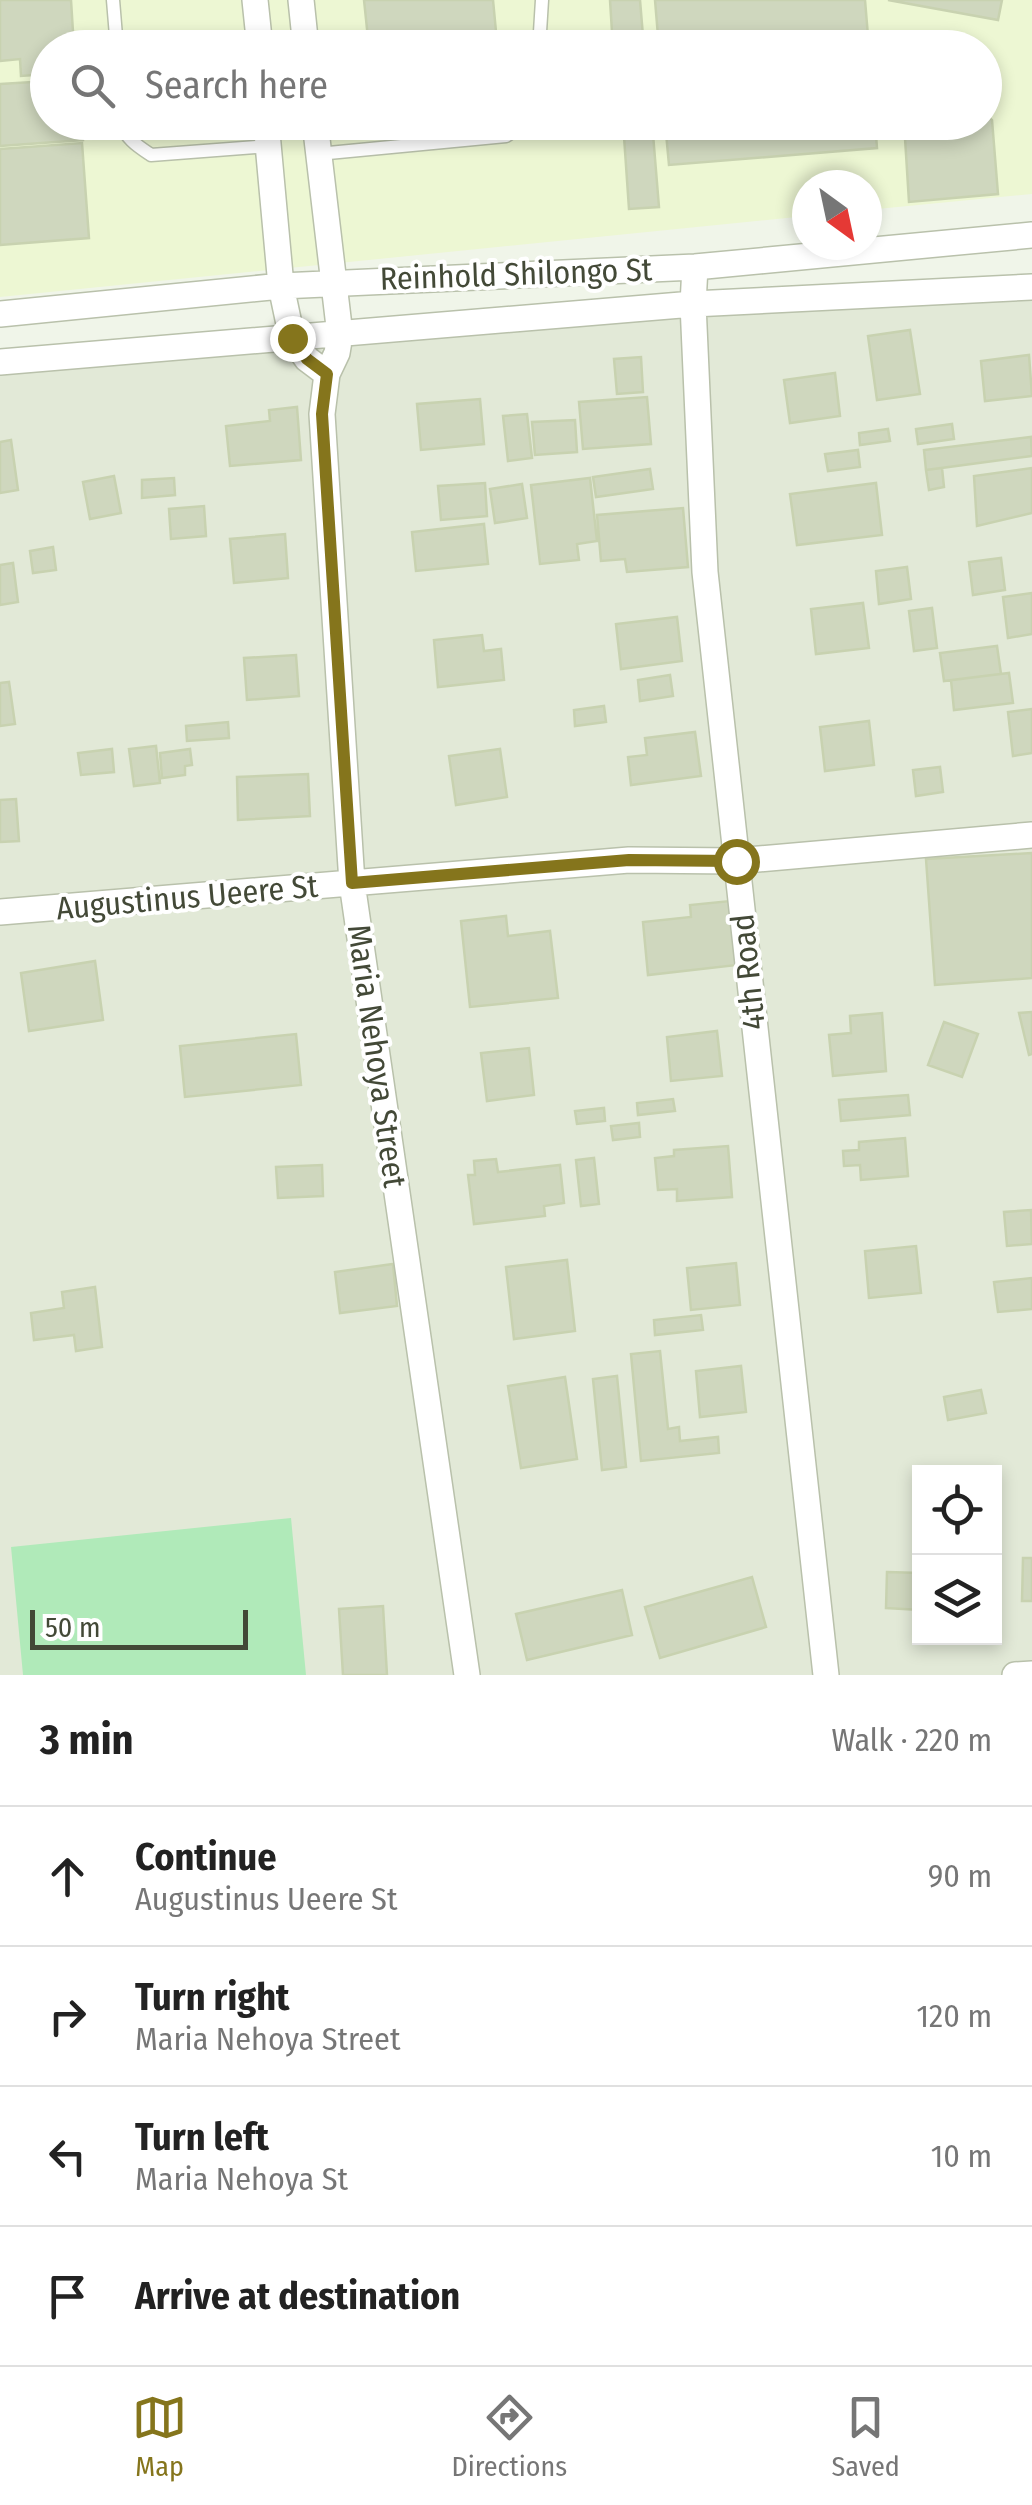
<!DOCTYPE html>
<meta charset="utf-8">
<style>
body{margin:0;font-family:"Fira Sans Condensed",sans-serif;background:#f6f6f6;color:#222}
.controls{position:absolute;right:30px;bottom:30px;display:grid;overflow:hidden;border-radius:0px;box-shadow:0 5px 15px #0003}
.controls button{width:90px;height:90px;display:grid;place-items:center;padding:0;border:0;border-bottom:2px solid #e0e0e0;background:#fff;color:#222;font:50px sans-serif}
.compass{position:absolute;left:792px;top:170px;width:90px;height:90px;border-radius:50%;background:#fff;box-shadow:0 5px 15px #0003;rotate:147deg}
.scale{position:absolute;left:30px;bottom:25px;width:218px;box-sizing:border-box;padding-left:10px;border:5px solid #434937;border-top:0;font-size:28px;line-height:35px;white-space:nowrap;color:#434937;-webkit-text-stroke:8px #fff;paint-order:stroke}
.stop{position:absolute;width:30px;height:30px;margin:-22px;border:8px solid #85751c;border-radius:50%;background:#fff}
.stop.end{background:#85751c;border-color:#fff;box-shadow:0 2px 10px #0008}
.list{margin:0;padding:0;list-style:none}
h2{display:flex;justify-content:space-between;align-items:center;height:130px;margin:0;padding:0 40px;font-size:42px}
h2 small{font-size:32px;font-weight:400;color:#767676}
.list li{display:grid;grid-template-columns:65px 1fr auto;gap:30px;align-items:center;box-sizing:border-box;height:140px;padding:0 40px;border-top:2px solid #e0e0e0}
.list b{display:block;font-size:38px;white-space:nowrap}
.list p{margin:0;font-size:32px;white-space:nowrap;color:#767676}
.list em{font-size:32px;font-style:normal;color:#767676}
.icon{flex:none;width:55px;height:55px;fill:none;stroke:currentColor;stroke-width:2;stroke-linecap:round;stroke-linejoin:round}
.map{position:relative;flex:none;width:1032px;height:1675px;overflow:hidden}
.search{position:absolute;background:#fff;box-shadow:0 5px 15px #0003;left:30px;right:30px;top:30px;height:110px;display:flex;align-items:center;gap:25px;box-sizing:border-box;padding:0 35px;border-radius:55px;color:#767676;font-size:38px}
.sheet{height:690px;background:#fff}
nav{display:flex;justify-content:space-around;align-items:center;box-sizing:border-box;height:140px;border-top:2px solid #e0e0e0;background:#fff;font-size:28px;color:#767676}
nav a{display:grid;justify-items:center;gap:5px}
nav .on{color:#85751c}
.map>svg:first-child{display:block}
</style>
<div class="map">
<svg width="1032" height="1675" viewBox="0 0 1032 1675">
<rect width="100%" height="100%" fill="#f0f5e9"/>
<path fill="#e2e9d7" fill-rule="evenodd" d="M1032,288V1675H0V363ZM920,1472H994V1638H920Z"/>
<path fill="#edf7d3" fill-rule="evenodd" d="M0,0H1032V194L867,210V185H807V216L0,297ZM48,48H984V122H48Z"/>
<path fill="#b0eab9" d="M291,1518L306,1675H23L11,1547Z"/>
<path fill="#cfd7be" stroke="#c8d2b0" stroke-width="2.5" d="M0,0H71L74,48H48V74L21,76L20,59L0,61Z
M364,0H493L497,42L433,48H369Z
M610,0H640L644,48H613Z
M655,0H865L869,48H659Z
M888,0H1002L998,20Z
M48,81V122H82L83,140L0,146V84Z
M984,113L992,120L998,194L909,202L904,122H984Z
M623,122H652L659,207L629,209Z
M665,122H875L877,148L669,165Z
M82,143L89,238L0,245V149Z
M910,330L920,394L877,400L868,336Z
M1029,355L1032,396L985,401L981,361Z
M641,357L643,392L617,394L614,359Z
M835,373L840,416L790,423L784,380Z
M647,397L651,444L583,449L579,402Z
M480,399L484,444L421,450L417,404Z
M297,407L301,460L230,466L226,426L270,421L269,410Z
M527,414L532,458L508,461L503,416Z
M575,420L577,452L535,455L532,422Z
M952,424L954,439L918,444L916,429Z
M888,429L890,441L860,445L859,433Z
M1031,437L1032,456L926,470L924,450Z
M11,440L18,490L0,493V442Z
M858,450L860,467L828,471L825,454Z
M942,468L944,487L929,490L926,470Z
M1032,468V513L977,526L974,476Z
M650,469L653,489L596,497L593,477Z
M114,476L121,513L90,519L83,482Z
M174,478L175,495L142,498V480Z
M590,478L597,541L577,544L579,560L540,564L531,485Z
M485,483L487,516L441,520L438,486Z
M876,483L882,535L797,545L790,494Z
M522,484L527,518L495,523L490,489Z
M204,506L206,536L171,539L169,509Z
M683,508L688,567L627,572L625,559L601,561L597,515Z
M484,524L488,564L416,571L412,532Z
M285,534L288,578L234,583L230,539Z
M53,547L56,570L33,573L30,551Z
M1001,558L1005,590L973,595L969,562Z
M13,563L18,602L0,605V565Z
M907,567L911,599L879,604L876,571Z
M1032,593V634L1008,638L1003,597Z
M863,603L869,648L816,654L811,609Z
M932,608L937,648L914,651L909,611Z
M677,617L682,661L621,669L616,624Z
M482,635L484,651L501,649L504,680L438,687L434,640Z
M997,646L1001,674L944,681L940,653Z
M296,655L299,696L247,700L244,658Z
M1009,673L1013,703L954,710L951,680Z
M670,675L673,696L640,701L638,680Z
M9,682L15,724L0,726V683Z
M604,706L606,722L575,726L574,710Z
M1032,709V753L1013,756L1008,712Z
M869,721L874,765L825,771L820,727Z
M228,722L229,738L187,741L186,726Z
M695,732L701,776L631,785L628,757L647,755L645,738Z
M156,746L160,783L134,786L129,749Z
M112,749L114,772L81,775L78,753Z
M190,749L192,765L185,766V775L162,778L160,753Z
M500,749L507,797L456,805L449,756Z
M940,767L943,792L916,796L913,770Z
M308,774L310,816L238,820L237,777Z
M16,799L19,841L0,842V800Z
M1032,853V978L935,985L926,859Z
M730,901L737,965L648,975L643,922L691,917L690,905Z
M506,916L508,936L550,931L558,998L470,1007L461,921Z
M95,961L103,1020L29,1031L21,973Z
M1032,1012V1054L1029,1055L1019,1013Z
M882,1013L886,1071L833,1076L829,1035L851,1033L850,1016Z
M944,1022L978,1034L962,1077L928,1065Z
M717,1031L722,1076L671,1081L667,1037Z
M296,1034L301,1085L185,1097L180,1046Z
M529,1048L534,1095L487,1101L481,1053Z
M908,1095L910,1115L841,1121L839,1100Z
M673,1099L675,1111L638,1115L637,1103Z
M604,1108L605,1121L577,1124L575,1111Z
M639,1123L640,1137L613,1140L611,1126Z
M905,1138L908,1176L861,1180L860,1165L844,1166L843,1151L859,1150V1142Z
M728,1146L732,1197L677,1201V1189L658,1190L655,1158L674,1156V1150Z
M594,1158L599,1204L581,1206L576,1160Z
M496,1159L498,1172L560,1165L564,1203L544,1206L545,1216L474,1224L468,1175H475L474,1161Z
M322,1165L323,1196L278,1198L276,1167Z
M1031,1210L1032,1244L1007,1246L1004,1212Z
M916,1246L921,1293L869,1298L865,1251Z
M567,1260L575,1331L514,1339L506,1267Z
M736,1263L740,1305L691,1310L687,1268Z
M393,1264L397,1306L340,1313L335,1272Z
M1032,1278V1309L998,1312L994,1282Z
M95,1287L102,1347L76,1351L74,1335L34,1340L31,1313L64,1308L62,1292Z
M701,1315L703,1330L655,1335L654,1320Z
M660,1351L668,1429L679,1427L680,1441L718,1437L719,1453L641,1461L631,1354Z
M741,1366L746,1412L700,1417L696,1371Z
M617,1376L626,1467L602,1470L593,1379Z
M565,1377L577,1459L521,1468L508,1386Z
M981,1390L986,1413L948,1420L944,1397Z
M1023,1558H1032V1601H1022Z
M887,1572L920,1573V1610L886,1608Z
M752,1577L766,1627L660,1658L645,1607Z
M622,1590L632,1635L527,1660L516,1614Z
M383,1606L387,1675H343L339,1609Z"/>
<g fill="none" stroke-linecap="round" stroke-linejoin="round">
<defs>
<path id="lane" d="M113,0L117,48
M539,48L542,0
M122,122C124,138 139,147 151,155L269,146
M318,154L506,136L527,122"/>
<path id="street" d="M255,0L260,48
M301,0L306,48
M266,122L281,286L292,338L307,359L327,374
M315,122L340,335L337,353L327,374L322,414L352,883L467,1675
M695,267L693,304L705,572L826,1675
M0,314L281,286L695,267L1032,235
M0,362L693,304L1032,287
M0,912L629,860L736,861L1032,835
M1015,1675L1032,1674"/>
</defs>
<use href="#lane" stroke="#b9c1ab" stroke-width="15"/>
<use href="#street" stroke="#b9c1ab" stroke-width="28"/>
<use href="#lane" stroke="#fff" stroke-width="12"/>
<use href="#street" stroke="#fff" stroke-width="25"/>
</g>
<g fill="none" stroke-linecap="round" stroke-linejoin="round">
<path stroke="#85751c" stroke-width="12" d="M292,338L307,359L327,374L322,414L352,883L629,860L736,861"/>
</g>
<g text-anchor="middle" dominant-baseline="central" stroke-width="8" stroke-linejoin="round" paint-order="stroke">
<g font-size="32" fill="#434937" stroke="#fff">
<text transform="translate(516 274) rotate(-2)">Reinhold Shilongo St</text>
<text transform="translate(187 897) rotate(-5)">Augustinus Ueere St</text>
<text transform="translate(748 972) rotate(-96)">4th Road</text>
<text transform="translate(377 1056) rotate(82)">Maria Nehoya Street</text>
</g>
</g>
</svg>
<div class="controls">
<button><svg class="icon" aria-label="locate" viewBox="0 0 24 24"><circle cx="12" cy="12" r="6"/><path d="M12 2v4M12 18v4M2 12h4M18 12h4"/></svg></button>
<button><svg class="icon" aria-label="layers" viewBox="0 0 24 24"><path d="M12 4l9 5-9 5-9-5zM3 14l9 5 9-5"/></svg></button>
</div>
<svg class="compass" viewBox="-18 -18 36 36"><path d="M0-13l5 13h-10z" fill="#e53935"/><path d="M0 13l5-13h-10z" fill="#767676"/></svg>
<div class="scale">50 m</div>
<div class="stop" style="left:736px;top:861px"></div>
<div class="stop end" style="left:292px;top:338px"></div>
<div class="search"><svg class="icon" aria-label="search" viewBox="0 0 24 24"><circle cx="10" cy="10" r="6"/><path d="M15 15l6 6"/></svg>Search here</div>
</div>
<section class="sheet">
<h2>3 min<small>Walk · 220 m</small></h2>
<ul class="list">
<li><svg class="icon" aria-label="ahead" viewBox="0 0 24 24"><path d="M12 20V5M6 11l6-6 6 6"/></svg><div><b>Continue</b><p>Augustinus Ueere St</p></div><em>90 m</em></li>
<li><svg class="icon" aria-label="right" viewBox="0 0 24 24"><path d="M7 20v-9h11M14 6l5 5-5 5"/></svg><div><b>Turn right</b><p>Maria Nehoya Street</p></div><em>120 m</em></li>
<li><svg class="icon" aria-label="left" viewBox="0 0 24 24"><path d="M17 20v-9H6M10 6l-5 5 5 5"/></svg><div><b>Turn left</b><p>Maria Nehoya St</p></div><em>10 m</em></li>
<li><svg class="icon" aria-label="arrive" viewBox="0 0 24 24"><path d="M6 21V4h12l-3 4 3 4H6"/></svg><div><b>Arrive at destination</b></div></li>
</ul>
</section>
<nav>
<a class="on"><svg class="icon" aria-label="map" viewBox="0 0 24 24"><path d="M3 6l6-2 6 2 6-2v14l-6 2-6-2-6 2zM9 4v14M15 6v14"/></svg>Map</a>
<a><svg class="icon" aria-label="directions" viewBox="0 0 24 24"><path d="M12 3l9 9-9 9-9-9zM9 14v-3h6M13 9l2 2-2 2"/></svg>Directions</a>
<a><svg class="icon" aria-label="saved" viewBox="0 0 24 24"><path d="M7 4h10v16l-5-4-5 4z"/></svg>Saved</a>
</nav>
